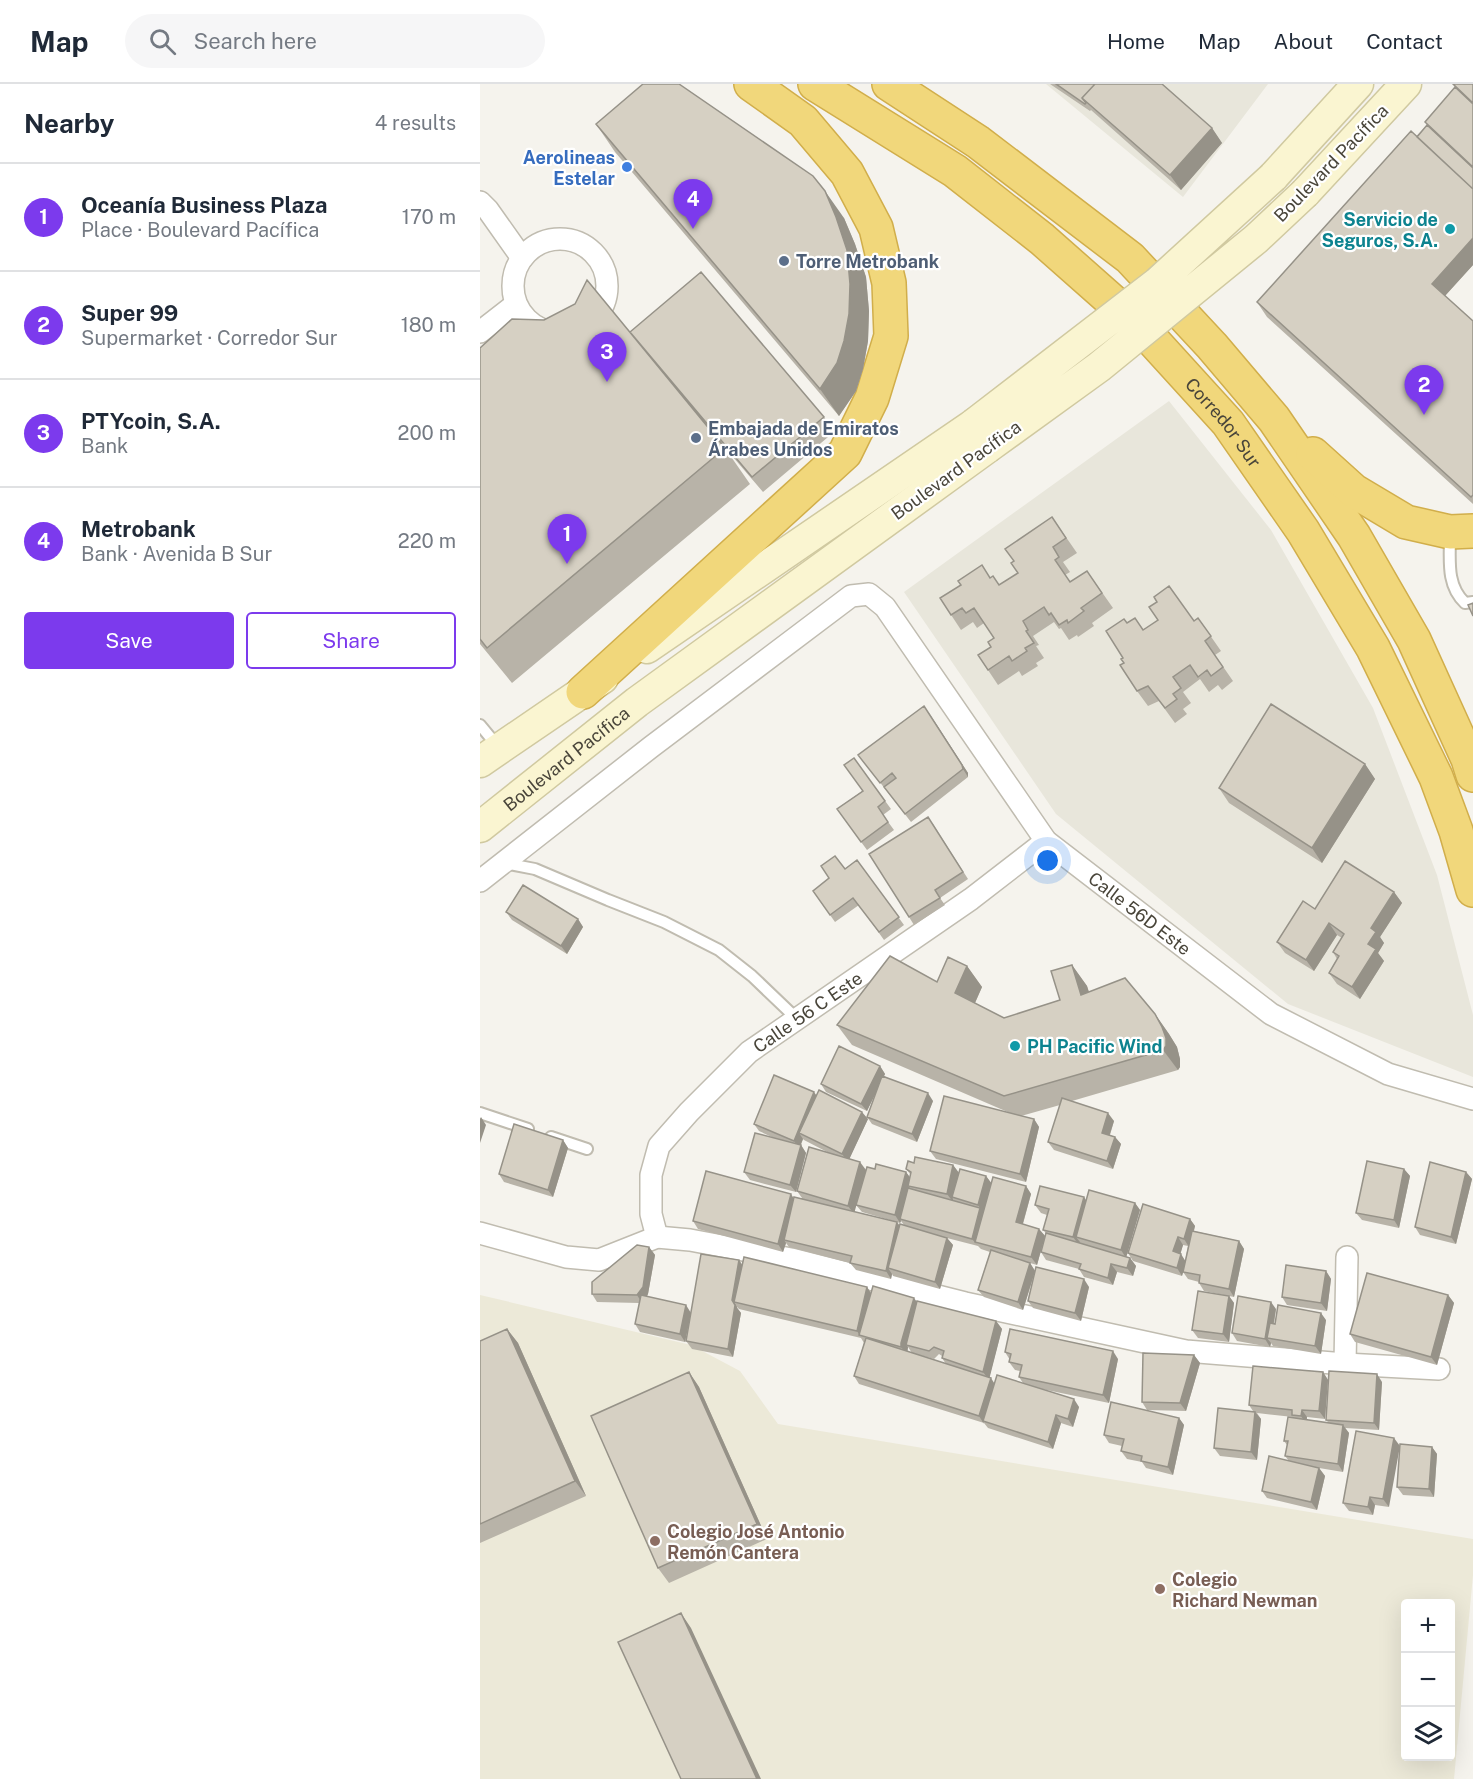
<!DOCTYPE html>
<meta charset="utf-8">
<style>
body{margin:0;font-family:"Public Sans",sans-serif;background:#f6f6f7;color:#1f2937}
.controls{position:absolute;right:18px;bottom:18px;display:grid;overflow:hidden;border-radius:6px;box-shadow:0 6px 24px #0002}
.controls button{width:54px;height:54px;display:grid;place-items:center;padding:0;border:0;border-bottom:2px solid #e0e1e3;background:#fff;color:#1f2937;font:30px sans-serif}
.you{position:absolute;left:568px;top:777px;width:21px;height:21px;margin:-15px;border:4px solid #fff;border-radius:50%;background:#1a73e8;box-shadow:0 0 0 9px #1a73e833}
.badge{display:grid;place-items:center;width:39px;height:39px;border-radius:50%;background:#7c3aed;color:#fff;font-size:20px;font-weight:700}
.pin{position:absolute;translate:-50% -50px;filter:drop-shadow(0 2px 3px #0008)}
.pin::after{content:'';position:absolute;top:32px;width:21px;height:18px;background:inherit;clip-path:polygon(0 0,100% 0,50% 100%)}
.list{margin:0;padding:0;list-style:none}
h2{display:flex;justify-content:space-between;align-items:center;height:78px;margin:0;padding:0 24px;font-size:26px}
h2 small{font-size:20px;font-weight:400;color:#747a83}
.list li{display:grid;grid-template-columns:39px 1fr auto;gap:18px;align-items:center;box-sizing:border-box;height:108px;padding:0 24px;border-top:2px solid #e0e1e3}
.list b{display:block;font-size:22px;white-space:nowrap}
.list p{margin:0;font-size:20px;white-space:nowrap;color:#747a83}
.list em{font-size:20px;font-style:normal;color:#747a83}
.actions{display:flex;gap:12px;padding:18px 24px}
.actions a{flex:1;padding:14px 0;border:2px solid #7c3aed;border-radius:6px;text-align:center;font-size:21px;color:#7c3aed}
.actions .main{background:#7c3aed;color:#fff}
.icon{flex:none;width:33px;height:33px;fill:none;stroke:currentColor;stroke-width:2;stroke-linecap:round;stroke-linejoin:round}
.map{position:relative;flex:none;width:993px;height:1695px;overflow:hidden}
header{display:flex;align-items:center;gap:36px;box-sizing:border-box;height:84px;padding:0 30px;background:#fff;border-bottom:2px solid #e0e1e3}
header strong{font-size:28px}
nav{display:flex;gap:33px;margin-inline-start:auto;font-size:21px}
.search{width:420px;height:54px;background:#f6f6f7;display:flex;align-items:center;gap:15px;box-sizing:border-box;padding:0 21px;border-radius:33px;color:#747a83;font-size:22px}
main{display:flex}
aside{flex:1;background:#fff}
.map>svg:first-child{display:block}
</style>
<header>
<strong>Map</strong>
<div class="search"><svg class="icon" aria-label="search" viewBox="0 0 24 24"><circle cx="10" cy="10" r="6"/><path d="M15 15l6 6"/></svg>Search here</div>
<nav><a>Home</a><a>Map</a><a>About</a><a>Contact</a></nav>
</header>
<main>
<aside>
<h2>Nearby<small>4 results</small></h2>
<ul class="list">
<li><span class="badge">1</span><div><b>Oceanía Business Plaza</b><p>Place · Boulevard Pacífica</p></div><em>170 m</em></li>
<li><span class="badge">2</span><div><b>Super 99</b><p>Supermarket · Corredor Sur</p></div><em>180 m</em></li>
<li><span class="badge">3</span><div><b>PTYcoin, S.A.</b><p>Bank</p></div><em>200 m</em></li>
<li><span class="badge">4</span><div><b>Metrobank</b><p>Bank · Avenida B Sur</p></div><em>220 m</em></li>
</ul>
<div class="actions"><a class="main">Save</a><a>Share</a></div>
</aside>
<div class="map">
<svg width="993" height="1695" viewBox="0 0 993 1695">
<rect width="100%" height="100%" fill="#f5f3ed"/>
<path fill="#e8e6db" d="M566,0H788L703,113Z
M689,317L791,446L893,624L957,791L993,931V993L808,920L576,730L424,508Z"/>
<path fill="#ece9d8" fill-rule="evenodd" d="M0,1211L211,1261L260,1287L298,1340L993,1455V1491L974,1695H0ZM926,1520H970V1672H926Z"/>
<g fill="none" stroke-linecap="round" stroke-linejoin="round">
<defs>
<path id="lane" d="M970,451C970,476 966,501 985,519L993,518
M0,641L19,664
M24,779L55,785L128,816L184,838L239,866L272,892L316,934
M0,1029L48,1045
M71,1053L107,1065"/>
<g id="street">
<path d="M0,118L8,126L42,174"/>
<circle cx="80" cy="202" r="47"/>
<path d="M0,248L36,220"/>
<path id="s1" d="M0,797L171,663L371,512L389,510L405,523L566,757L791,930L908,990L993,1015"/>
<path d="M0,1149L86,1173L119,1176L177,1153L210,1156L311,1175L485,1219L706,1267L865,1280L959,1285"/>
<path id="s2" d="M177,1153L171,1130V1091L179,1062L209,1028L269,968L491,815L566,757"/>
<path d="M865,1280L867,1173"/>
</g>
<g id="secondary">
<path d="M793,93L878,0"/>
<path d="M825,109L926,0"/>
<path d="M167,564L494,340"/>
<path d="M0,678L123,594"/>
<path id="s3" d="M0,743L157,618L507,364"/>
</g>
<g id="highway">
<path id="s4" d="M335,0L475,87L562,155L657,239L748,339L823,447L893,564L956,693L976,747L993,806"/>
<path d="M409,0L498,58L650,174L732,262L794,335L874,452L934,556L988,675L993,691"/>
<path d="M833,370L874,407L926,438L970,448L993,447"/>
<path d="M103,608L365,369L392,314L411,252L409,199L396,144L367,89L323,37L271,0"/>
</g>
</defs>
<use href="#lane" stroke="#c0bcb0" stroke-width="14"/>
<use href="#street" stroke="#c0bcb0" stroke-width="24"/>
<use href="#secondary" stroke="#d0c9a0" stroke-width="33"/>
<use href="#highway" stroke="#d1ae4b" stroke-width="36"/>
<use href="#lane" stroke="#fff" stroke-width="10"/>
<use href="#street" stroke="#fff" stroke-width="21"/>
<use href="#secondary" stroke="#faf5d1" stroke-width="30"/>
<use href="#highway" stroke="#f1d77b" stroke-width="33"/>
<defs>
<path id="secondary-bridge" d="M494,340L677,199L793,93
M507,364L619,283L776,155L825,109"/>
</defs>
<use href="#secondary-bridge" stroke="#d0c9a0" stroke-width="33" stroke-linecap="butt"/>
<use href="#secondary-bridge" stroke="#faf5d1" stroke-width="30"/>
</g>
<path fill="#b8b3a8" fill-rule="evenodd" d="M570,0H682L732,44L742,59L701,106L611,26L610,27Z
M973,0H993V181L965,212L993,237V420L787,233L777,218L947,41L945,38L975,3Z
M116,40L364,134L375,160L386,193L389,227L388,257L383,285L376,307L359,332L135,68Z
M150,248L344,333L354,348L283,408L223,338L245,364L270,400L32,599L0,560V264Z
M572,433L597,469L583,478L590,488L585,491L590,498L607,487L633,524L612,539L614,542L598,553L597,551L589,556L581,544L579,545L574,538L553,552L559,561L556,562L564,574L556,579L558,582L542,592L539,587L518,601L498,571L511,563L514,554L504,539L497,544L493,538L481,546L460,514L510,494L519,501L538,489L534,477Z
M655,534L663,545L714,537L718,534L741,567L735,571L753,597L742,606L738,601L729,608L720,595L703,608L711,619L703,625L707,630L695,639L679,617L668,622L657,607L644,579L643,574L647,539Z
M449,629L488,689V693L431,738L384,678Z
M374,674L411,725L403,731L414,746L387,766L357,725L382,707Z
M885,680L895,695L842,779L749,719L739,704Z
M453,740L488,795L460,814L465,821L434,841L429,833Z
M377,776L424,841L404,856L379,821L355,838L333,807Z
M914,808L922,819L900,853L904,859L898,869L904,877L880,915L857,900L849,889L857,875L853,868L862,854L857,851L834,887L805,869L797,858L835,825Z
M26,828L98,835L103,843L87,870L32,836Z
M592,881L607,902L609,908L675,930L689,950L697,963L700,975V983L698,986L592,1017L634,1037L630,1051L635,1053L641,1060L633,1085L574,1066L568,1058L580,1021L541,1032L554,1035L559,1043L546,1098L456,1075L450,1067L530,1029L372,961L357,941L457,898L487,882L502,903L495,919L524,934L580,916Z
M400,982L405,990L404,992L453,1017L437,1058L392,1040L387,1033L396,1008L387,1027L346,1008L341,1000Z
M336,1011L388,1035L369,1075L386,1086L395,1085L426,1088L430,1094L431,1091L426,1085L434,1079L473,1081L479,1089L506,1092L511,1099L546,1102L551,1110L543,1140L559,1145L565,1152L557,1181L550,1179L555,1187L609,1203L601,1237L553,1224L548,1217L555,1188L543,1226L504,1213L498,1206L510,1168L501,1165L498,1162L467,1154L473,1161L460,1205L413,1192L412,1190L411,1195L376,1186L370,1179L309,1163L306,1159L303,1168L218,1145L213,1137L314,1114H322L317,1107L353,1071L324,1056L323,1055L321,1061L326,1069L316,1108L270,1096L264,1088L294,1054L279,1047L274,1040ZM382,1098L376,1121L382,1128L420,1139L421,1137L424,1141L420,1142L374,1128Z
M83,1056L88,1064L73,1113L24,1098L19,1090Z
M924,1085L930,1092L919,1144L882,1136L876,1129Z
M986,1088L992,1095L976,1160L940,1151L935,1143Z
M604,1113L606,1117L655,1119L660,1126L646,1173L650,1174L656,1182L653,1192L637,1188L633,1201L604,1193L599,1185L566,1176L561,1168L566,1149L563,1146L567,1131L561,1129L555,1121Z
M710,1135L715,1142L714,1147L759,1157L764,1165L754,1213L749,1212L754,1219L749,1258L718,1254L712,1246L743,1211L724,1207L719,1199V1198L708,1195L703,1188L702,1192L653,1177L648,1169ZM703,1161L708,1162L705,1177L700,1170Z
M169,1163L175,1171L168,1210L167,1213L211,1229L259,1176L263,1182L387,1203L391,1209L437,1218L516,1237L522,1245L509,1294L514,1300L543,1299L539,1293L540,1287L535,1286L529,1278L530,1276L525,1268L638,1275L629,1319L557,1304L599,1323L593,1343L581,1339L573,1365L508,1344L504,1339L379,1300L374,1292L384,1259L381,1254L259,1225L257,1223V1224L261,1229L253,1273L212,1265L206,1257L210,1234L205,1258L160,1248L155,1240L159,1219L117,1218L112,1210ZM428,1263L432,1269L454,1275L459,1270L462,1272V1274L466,1280L427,1268Z
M846,1187L851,1195L847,1227L807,1221L802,1213Z
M968,1211L974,1219L957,1281L875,1258L870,1250Z
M796,1225L794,1240H795L846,1236L841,1270L793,1262L791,1259L790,1263L757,1257L752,1249Z
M27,1245L38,1259L106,1412L0,1459V1257Z
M714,1271L720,1279L706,1327L667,1326L662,1318Z
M209,1288L219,1303L287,1455L189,1499L178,1484Z
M843,1288L848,1296L845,1335L827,1333V1336L849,1339L846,1336L902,1298L899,1346L865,1344L869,1349L863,1388L839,1384L845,1392L837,1426L787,1414L782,1407L809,1377L805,1372L807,1361L804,1357L814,1334L813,1333L777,1329L781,1335L777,1376L740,1372L734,1364L773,1327L769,1321Z
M699,1334L704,1341L693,1391L666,1384L662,1378L647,1375L641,1367L642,1362L629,1359L624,1351Z
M876,1347L909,1423L895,1421L893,1431L869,1427L863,1419Z
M952,1363L957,1370L954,1413L923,1411L917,1403Z"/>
<path fill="#969288" d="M732,44L742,59L701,106L690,91Z
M345,107L364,134L375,160L386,193L389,227L388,257L383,285L376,307L359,332L340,305Z
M993,154V181L963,214L952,200Z
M449,629L488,689V693L483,685Z
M885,680L895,695L842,779L832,764Z
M914,808L922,819L900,853L904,859L898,869L904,877L880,915L872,903L891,844Z
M98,835L103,843L87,870L81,862Z
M849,839L857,851L834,887L826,876Z
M592,881L607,902L616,931L601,911Z
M487,882L502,903L490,930L475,909Z
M675,930L689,950L697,963L700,975V983L698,986L683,966Z
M400,982L405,990L387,1027L381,1020Z
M334,1008L339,1015L319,1049L323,1055L319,1064L314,1057Z
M448,1009L453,1017L437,1058L432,1050Z
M382,1028L388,1035L368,1078L362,1070Z
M628,1029L634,1037L628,1056L622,1049Z
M1,1033L6,1041L0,1059V1035Z
M554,1035L559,1043L546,1098L540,1090Z
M635,1053L641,1060L633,1085L627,1077Z
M83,1056L88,1064L73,1113L68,1106Z
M321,1061L326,1069L316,1108L310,1101Z
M380,1078L386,1086L374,1130L368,1122Z
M473,1081L479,1089L472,1113L473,1115V1118L467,1110Z
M924,1085L930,1092L919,1144L914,1136Z
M426,1088L432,1096L428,1102L430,1104L421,1135H420L421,1137L420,1139L415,1131Z
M986,1088L992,1095L976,1160L971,1153Z
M506,1092L512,1100L495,1158L498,1162L492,1155L500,1124L498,1121Z
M546,1102L551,1110L541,1146L536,1138Z
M311,1110L316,1118L304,1156L306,1159L303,1168L298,1160Z
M604,1113L609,1121L596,1153L600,1158L599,1161L593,1153Z
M655,1119L660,1126L646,1174L641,1166Z
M710,1135L715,1142L709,1163L704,1155Z
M417,1138L423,1146L408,1184L412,1190L411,1195L406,1187Z
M559,1145L565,1152L557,1181L551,1173Z
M698,1153L703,1161L699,1175L693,1167Z
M467,1154L473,1161L460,1205L455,1198Z
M759,1157L764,1165L754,1213L749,1205Z
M169,1163L175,1171L168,1210L162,1219L157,1211Z
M701,1170L706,1178L702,1192L697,1184Z
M650,1174L656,1182L653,1192L647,1184Z
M259,1176L264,1184L254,1218L257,1223V1224L252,1216Z
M550,1179L555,1187L543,1226L538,1218Z
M631,1180L637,1188L633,1201L628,1194Z
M846,1187L851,1195L847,1227L841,1219Z
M604,1195L609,1203L601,1237L595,1229Z
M387,1203L392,1211L380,1252L377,1247Z
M968,1211L974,1219L957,1281L951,1273Z
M749,1212L754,1219L749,1258L743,1250Z
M434,1214L440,1222L426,1261L428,1263L427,1271L421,1263V1259Z
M791,1218L796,1225L791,1255L787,1254L791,1259L790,1263L785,1255Z
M206,1221L211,1229L205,1258L200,1250Z
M255,1221L261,1229L253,1273L248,1265Z
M841,1229L846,1236L841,1270L835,1262Z
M516,1237L522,1245L509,1296L503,1288Z
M27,1245L38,1259L106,1412L95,1397Z
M633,1267L638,1275L629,1319L623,1311Z
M714,1271L720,1279L706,1327L700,1319Z
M209,1288L219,1303L287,1455L277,1440Z
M843,1288L848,1296L845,1335L839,1327Z
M897,1290L902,1298L899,1346L894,1339Z
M511,1294L516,1302L503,1337L504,1340L499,1332Z
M594,1315L599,1323L593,1343L588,1335Z
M822,1326L827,1333L826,1340L821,1332Z
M775,1328L781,1335L777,1376L771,1368Z
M576,1331L581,1339L573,1365L568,1358Z
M699,1334L704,1341L693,1391L688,1383Z
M863,1341L869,1349L863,1388L858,1380Z
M914,1354L920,1362L909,1423L903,1415Z
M952,1363L957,1370L954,1413L949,1405Z
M839,1384L845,1392L837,1426L831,1418Z
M890,1413L895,1421L893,1431L888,1423Z
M201,1529L211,1544L281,1695H277Z"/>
<path fill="#d6d0c3" stroke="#969288" stroke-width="1.5" d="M163,0H199L333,92L345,107L356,133L367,166L370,200L369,230L364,257L357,279L340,305L116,40Z
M576,0H615L602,14L606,19L605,20Z
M615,0H682L732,44L690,91L602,14Z
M973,0H993V19Z
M975,3L993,20V83L945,38Z
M947,41L993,84V105L937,53Z
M931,47L993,105V154L952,200L993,237V411L991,413L777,218Z
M221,188L344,333L272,393L150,248Z
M107,196L245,364L7,564L0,555V264L32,235L64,236L95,220Z
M572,433L586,454L573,463L579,473L575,476L590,498L607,487L622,509L601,524L604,527L588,539L587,536L579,541L571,529L569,531L564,523L543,537L548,546L546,547L554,559L545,564L547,567L532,577L529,572L508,586L498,571L511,563L508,558L514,554L494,524L486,529L482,524L471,531L460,514L481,501L478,497L502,481L510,494L513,492L519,501L538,489L531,479L534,477L525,465Z
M689,502L714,537L718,534L731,552L725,557L743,583L731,592L727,586L718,593L710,581L693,593L701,604L693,610L697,615L685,624L668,602L657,607L640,581L644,579L641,575L643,574L626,547L644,535L647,539L655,534L663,546L678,536L669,523L677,518L674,513Z
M993,519V532L988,521Z
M791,620L885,680L832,764L739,704Z
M444,622L482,681L483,685L425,730L404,703L416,694L412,689L400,699L378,671Z
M374,674L405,717L398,723L408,738L381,758L357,725L383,707L364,681Z
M448,733L483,788L455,806L460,814L429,833L389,770Z
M355,772L365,785L377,776L419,833L399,848L373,814L350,831L333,807L349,794L341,782Z
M865,777L914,808L891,844L896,848L888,860L896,865L872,903L849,889L859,872L853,868L864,850L849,839L826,876L797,858L823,817L835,825Z
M43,801L98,835L81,862L26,828Z
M410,872L457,898L468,873L487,882L475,909L524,934L580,916L571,887L592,881L601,911L645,894L675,930L682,943L686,954V962L683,966L524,1012L357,941Z
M359,962L400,982L381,1020L341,1000Z
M294,991L334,1008L314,1057L274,1040Z
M402,992L448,1009L432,1050L387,1033Z
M339,1006L382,1028L362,1070L319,1049Z
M464,1012L554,1035L540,1090L450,1067Z
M582,1014L628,1029L622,1049L635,1053L627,1077L568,1058Z
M34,1040L83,1056L68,1106L19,1090Z
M275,1049L321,1061L310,1101L264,1088Z
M329,1063L380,1078L368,1122L317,1107Z
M435,1073L473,1081L467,1110L428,1102L431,1088L426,1085L428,1077L434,1079Z
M887,1077L924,1085L914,1136L876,1129Z
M950,1078L986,1088L971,1153L935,1143Z
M396,1080L426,1088L415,1131L376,1121L387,1083L395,1085Z
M480,1085L506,1092L498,1121L472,1113Z
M226,1087L311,1110L298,1160L213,1137Z
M513,1093L546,1102L536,1138L559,1145L551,1173L495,1158Z
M560,1102L604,1113L593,1153L563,1146L569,1125L555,1121Z
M428,1104L500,1124L492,1155L420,1135Z
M609,1106L655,1119L641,1166L596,1153Z
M314,1113L417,1138L406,1187L370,1179L372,1172L304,1156Z
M663,1120L710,1135L704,1155L698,1153L693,1167L701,1170L697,1184L648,1169Z
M420,1140L467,1154L455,1198L408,1184Z
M712,1147L759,1157L749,1205L719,1199L720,1191L703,1188Z
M566,1149L650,1174L647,1184L631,1180L628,1194L599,1185L601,1180L561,1168Z
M157,1161L169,1163L163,1203L157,1211L112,1210V1198Z
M511,1166L550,1179L538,1218L498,1206Z
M221,1170L259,1176L252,1216L255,1221L248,1265L206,1257Z
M264,1173L387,1203L377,1247L254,1218Z
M806,1181L846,1187L841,1219L802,1213Z
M556,1183L604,1195L595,1229L548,1217Z
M887,1189L968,1211L951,1273L870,1250Z
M393,1202L434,1214L421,1259V1263L379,1251Z
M718,1207L749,1212L743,1250L712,1246Z
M161,1211L206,1221L200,1250L155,1240Z
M758,1212L791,1218L785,1255L752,1249Z
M437,1217L516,1237L503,1288L462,1274L464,1267L454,1263L449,1267L426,1261Z
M798,1221L841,1229L835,1262L787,1254L790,1239L795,1240Z
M27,1245L95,1397L0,1440V1257Z
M530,1245L633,1267L623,1311L539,1293L542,1281L529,1278L531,1270L525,1268Z
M386,1254L511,1294L499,1332L374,1292Z
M663,1269L714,1271L700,1319L662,1318Z
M773,1282L843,1288L839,1327L822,1326L821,1332L812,1331V1326L769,1321Z
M849,1287L897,1290L894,1339L846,1336Z
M209,1288L277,1440L178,1484L111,1332Z
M517,1291L594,1315L588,1335L576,1331L568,1358L503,1337Z
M631,1318L699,1334L688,1383L661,1377L662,1372L641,1367L644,1355L624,1351Z
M738,1324L775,1328L771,1368L734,1364Z
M808,1333L863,1341L858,1380L805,1372L808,1357H804Z
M876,1347L914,1354L903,1415L890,1413L888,1423L863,1419Z
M920,1360L952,1363L949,1405L917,1403Z
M789,1372L839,1384L831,1418L782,1407Z
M201,1529L277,1695H201L138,1558Z"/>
<circle fill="#3f7fe0" stroke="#fff" stroke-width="2" cx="147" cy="83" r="6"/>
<g fill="#0f9aa8" stroke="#fff" stroke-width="2">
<circle cx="970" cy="145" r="6"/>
<circle cx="535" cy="962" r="6"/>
</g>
<g fill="#5c6f8a" stroke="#fff" stroke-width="2">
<circle cx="304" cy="177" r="6"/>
<circle cx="216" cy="354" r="6"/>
</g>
<g fill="#8d6e63" stroke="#fff" stroke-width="2">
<circle cx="175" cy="1457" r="6"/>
<circle cx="680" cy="1505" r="6"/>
</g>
<g text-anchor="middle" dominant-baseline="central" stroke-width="4.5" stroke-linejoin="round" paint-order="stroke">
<g font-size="18" font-weight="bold" fill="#366cbe" stroke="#fff" text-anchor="end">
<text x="135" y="73">Aerolineas<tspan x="135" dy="21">Estelar</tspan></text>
</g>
<g font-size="18" fill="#49453a" stroke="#fff">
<text transform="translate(851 79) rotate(-46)">Boulevard Pacífica</text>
<text stroke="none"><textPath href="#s4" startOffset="534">Corredor Sur</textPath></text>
<text transform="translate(476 386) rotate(-36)">Boulevard Pacífica</text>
<text stroke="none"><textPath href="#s3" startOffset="110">Boulevard Pacífica</textPath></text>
<text stroke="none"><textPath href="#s1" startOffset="909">Calle 56D Este</textPath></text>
<text stroke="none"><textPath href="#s2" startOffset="294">Calle 56 C Este</textPath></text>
</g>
<g font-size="18" font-weight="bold" fill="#0d838f" stroke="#fff" text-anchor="end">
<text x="958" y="135">Servicio de<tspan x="958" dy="21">Seguros, S.A.</tspan></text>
<text x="547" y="962" text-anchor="start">PH Pacific Wind</text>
</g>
<g font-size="18" font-weight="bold" fill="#4e5e75" stroke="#fff" text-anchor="start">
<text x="316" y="177">Torre Metrobank</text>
<text x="228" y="344">Embajada de Emiratos<tspan x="228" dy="21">Árabes Unidos</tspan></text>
</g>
<g font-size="18" font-weight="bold" fill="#785e54" stroke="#fff" text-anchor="start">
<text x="187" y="1447">Colegio José Antonio<tspan x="187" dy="21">Remón Cantera</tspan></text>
<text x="692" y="1495">Colegio<tspan x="692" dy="21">Richard Newman</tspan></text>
</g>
</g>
</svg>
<div class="controls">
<button>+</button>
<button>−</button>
<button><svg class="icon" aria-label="layers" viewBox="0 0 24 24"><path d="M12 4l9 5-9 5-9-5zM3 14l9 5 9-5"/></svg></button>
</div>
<div class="you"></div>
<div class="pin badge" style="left:87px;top:480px">1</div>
<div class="pin badge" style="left:944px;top:331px">2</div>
<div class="pin badge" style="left:127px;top:298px">3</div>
<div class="pin badge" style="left:213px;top:145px">4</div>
</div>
</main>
